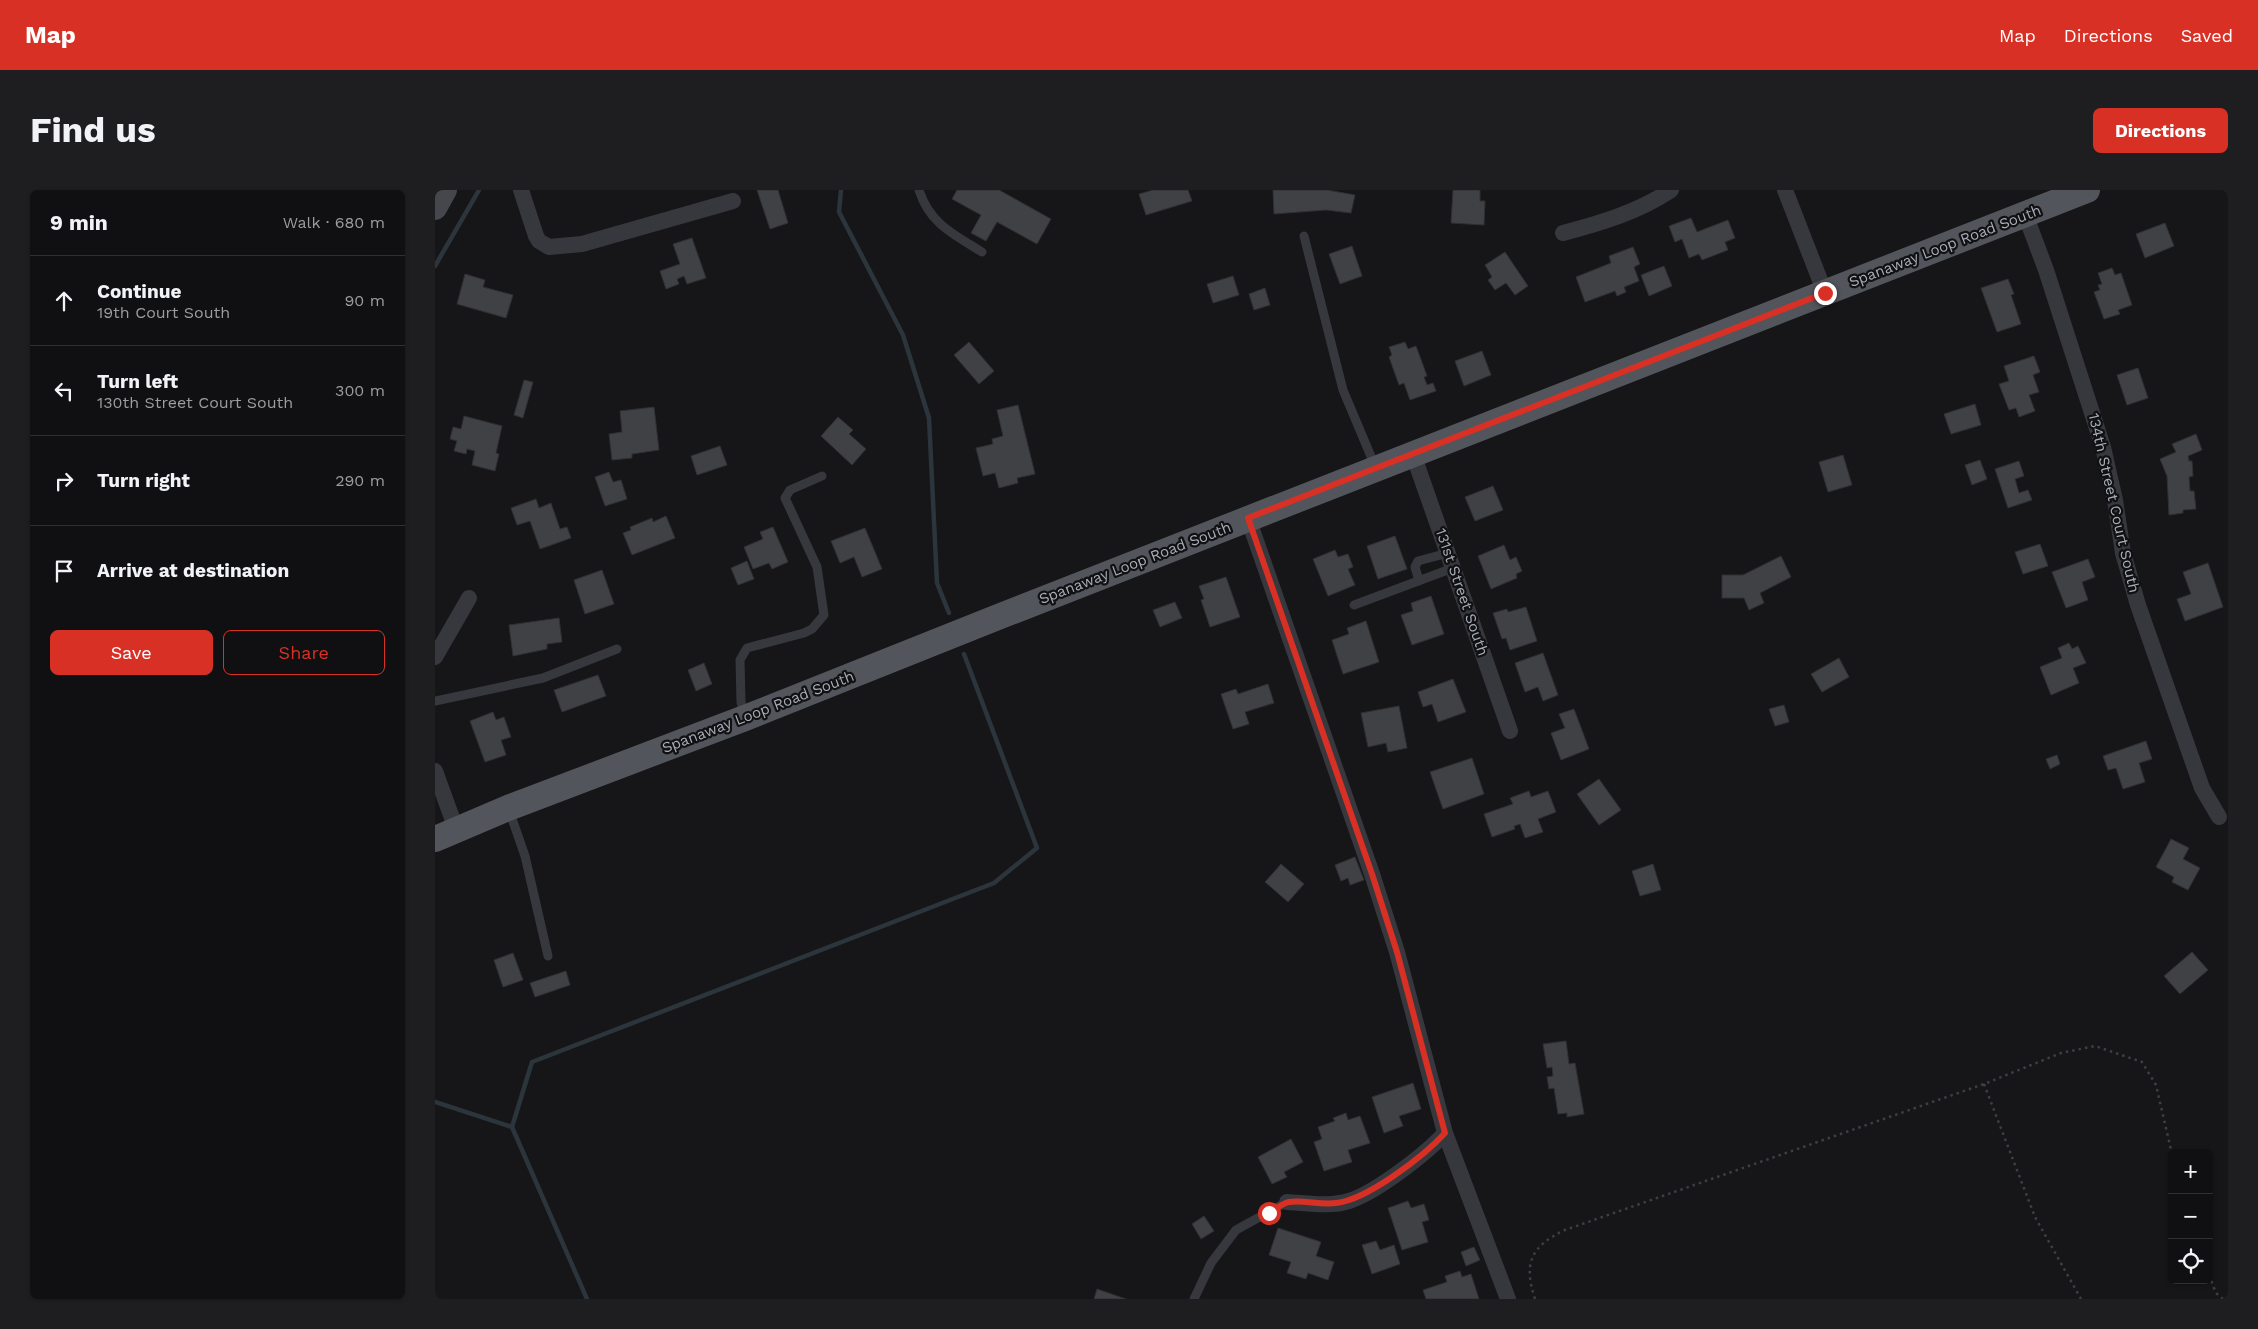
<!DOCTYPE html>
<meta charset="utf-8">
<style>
body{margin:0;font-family:"Work Sans",sans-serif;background:#1e1e20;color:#f1f3f6}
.controls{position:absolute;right:15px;bottom:15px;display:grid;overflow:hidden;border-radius:8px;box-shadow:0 1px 4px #0004}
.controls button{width:45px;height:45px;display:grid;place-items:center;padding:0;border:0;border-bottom:1px solid #303032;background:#101012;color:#f1f3f6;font:25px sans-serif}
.stop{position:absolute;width:15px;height:15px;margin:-11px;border:4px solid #d93025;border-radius:50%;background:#fff}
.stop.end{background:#d93025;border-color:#fff;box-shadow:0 1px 5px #0008}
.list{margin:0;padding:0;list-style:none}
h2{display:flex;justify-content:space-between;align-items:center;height:65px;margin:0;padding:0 20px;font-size:21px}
h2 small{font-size:16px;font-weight:400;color:#9c9d9f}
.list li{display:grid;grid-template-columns:32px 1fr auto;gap:15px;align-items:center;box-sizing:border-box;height:90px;padding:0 20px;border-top:1px solid #303032}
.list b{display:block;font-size:19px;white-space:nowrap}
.list p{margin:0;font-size:16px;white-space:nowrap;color:#9c9d9f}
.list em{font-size:16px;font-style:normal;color:#9c9d9f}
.actions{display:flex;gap:10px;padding:15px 20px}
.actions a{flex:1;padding:11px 0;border:1px solid #d93025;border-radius:8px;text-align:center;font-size:18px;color:#d93025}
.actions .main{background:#d93025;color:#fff}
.icon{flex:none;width:28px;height:28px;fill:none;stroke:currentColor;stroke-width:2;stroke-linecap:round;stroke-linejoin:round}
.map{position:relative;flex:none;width:1793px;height:1109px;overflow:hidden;border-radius:8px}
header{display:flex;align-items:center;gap:30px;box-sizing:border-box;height:70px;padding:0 25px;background:#d93025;color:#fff}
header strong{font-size:24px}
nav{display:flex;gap:28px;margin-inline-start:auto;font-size:18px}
.intro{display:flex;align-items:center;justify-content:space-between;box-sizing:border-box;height:120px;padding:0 30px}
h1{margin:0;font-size:35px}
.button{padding:12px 22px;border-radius:8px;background:#d93025;color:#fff;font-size:18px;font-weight:700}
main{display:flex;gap:30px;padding:0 30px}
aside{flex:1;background:#101012;border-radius:8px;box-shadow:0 1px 4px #0004}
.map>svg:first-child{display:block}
</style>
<header>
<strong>Map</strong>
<nav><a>Map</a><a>Directions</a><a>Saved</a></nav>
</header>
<div class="intro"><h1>Find us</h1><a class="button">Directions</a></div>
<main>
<aside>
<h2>9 min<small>Walk · 680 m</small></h2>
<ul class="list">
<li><svg class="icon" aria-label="ahead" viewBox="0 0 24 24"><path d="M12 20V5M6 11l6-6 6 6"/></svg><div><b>Continue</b><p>19th Court South</p></div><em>90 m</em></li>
<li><svg class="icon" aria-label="left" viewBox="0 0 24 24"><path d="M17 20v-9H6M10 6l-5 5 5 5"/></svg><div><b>Turn left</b><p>130th Street Court South</p></div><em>300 m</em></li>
<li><svg class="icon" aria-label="right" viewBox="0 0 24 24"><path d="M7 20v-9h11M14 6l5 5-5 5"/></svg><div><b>Turn right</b></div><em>290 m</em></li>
<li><svg class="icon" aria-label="arrive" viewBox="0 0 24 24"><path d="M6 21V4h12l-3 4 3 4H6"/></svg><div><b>Arrive at destination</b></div></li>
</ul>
<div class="actions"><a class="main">Save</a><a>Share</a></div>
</aside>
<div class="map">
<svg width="1793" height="1109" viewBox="0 0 1793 1109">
<rect width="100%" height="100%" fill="#161618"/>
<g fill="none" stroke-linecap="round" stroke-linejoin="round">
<path stroke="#2c353c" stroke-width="4.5" d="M406,0L404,22L468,145L494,228L502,393L514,423
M0,76L44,0
M0,912L77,937L152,1109
M77,937L97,872L559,693L602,658L529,464"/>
</g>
<path fill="#404145" stroke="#303034" d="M322,0H343L353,33L335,39Z
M522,0H564L616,29L602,54L562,32L551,51L536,43L546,25L517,9Z
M718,0H753L757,11L711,25L704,4Z
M838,0H892L920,5L916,23L891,20L839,24Z
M1018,0H1045V11H1050L1049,35L1016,33Z
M1256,28L1262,42L1293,30L1300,48L1290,52L1293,60L1267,70L1264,64L1254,68L1247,49L1240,52L1234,36Z
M1730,33L1739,56L1710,68L1701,44Z
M257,48L271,88L252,94L249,86L242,89L244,94L231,99L225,81L245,74L238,54Z
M917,56L927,86L905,94L894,64Z
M1198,57L1205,74L1199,77L1204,91L1189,97L1191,102L1182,106L1180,101L1150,112L1141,87L1176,73L1174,66Z
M1070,62L1093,96L1080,105L1071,93L1060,100L1053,90L1057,87L1050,75Z
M1229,76L1237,96L1214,106L1206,85Z
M1677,78L1680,85L1686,83L1697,115L1683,120L1685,124L1669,129L1659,102L1665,100L1663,95L1667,94L1663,83Z
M30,84L50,90L48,97L78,105L71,128L22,114Z
M798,86L804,105L778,113L772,94Z
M1573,89L1579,104L1576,105L1586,134L1562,142L1546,98Z
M830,98L835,115L819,120L814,104Z
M534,152L559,181L544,194L519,165Z
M970,152L973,159L981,156L992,186L989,187L992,195L998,193L1001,201L975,210L969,193L964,195L954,167L957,165L954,157Z
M1047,161L1056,185L1029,196L1020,171Z
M1599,166L1605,182L1598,185L1604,202L1594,205L1600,221L1584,227L1581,218L1574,220L1564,194L1574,191L1569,176Z
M1703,178L1713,208L1692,215L1682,185Z
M89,190L98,192L88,228L79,225Z
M1540,214L1546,235L1516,244L1509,224Z
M583,215L600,284L582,288L583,293L564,298L560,283L548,286L541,258L558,254L557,249L568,246L562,220Z
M219,217L224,260L197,264V268L177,270L174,244L187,242L185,221Z
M29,226L67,236L61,263L64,264L60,281L37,275L40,261L32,259L31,264L19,261L22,251L15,249L18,237L26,239Z
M403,227L418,240L414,244L431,259L417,275L386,246Z
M1761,244L1767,260L1753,266L1754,271H1757L1758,286L1754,287L1755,301H1759L1761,319L1748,320V323L1734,325L1732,286L1725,269L1741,262L1737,254Z
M285,256L292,275L262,285L256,266Z
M1408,265L1417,295L1393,302L1384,272Z
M1545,270L1552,289L1537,295L1530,275Z
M1584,271L1589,286L1580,289L1584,303L1593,300L1597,310L1573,318L1560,279Z
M174,282L178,292L186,290L192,309L170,316L160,287Z
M1058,296L1068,320L1040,331L1030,307Z
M101,309L104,318L116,313L125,339L132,337L136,348L105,359L95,331L82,335L76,318Z
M231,326L240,348L197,365L188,343L196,340L195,337L217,328L218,332Z
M338,337L353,372L337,379L334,373L318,379L309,357L328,349L325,342Z
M430,338L447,379L427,387L419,367L405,373L396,351Z
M960,346L972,379L943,389L932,356Z
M1605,354L1613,376L1588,384L1580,362Z
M1069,355L1075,370L1081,367L1087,381L1081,384L1082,388L1056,399L1043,366Z
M900,360L903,367L913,364L918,377L913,379L920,395L893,406L878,369Z
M1346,366L1356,387L1325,403L1329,413L1314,420L1309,408H1287V385H1308Z
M1653,369L1660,387L1647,392L1653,410L1631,418L1617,382Z
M312,371L319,389L303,395L296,378Z
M1773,373L1788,417L1750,431L1742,409L1756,404L1748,382Z
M167,380L179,414L150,424L139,390Z
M791,387L805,427L775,437L766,410L769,409L764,396Z
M996,406L1009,444L977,455L966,425L978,421L976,413Z
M740,412L747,428L725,437L718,420Z
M1091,417L1102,451L1075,460L1071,448L1067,449L1058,423L1072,419L1073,422Z
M124,428L127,452L112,454V459L78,466L74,435Z
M931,431L944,472L908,484L897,450L914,444L912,438Z
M1634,453L1637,459L1643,456L1651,473L1638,478L1644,493L1616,505L1605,477L1627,468L1623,458Z
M1108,463L1123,505L1108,511L1103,497L1090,502L1080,473Z
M1404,468L1414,487L1387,502L1376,484Z
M269,473L277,494L261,501L253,480Z
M163,485L171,506L127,522L119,500Z
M1018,489L1031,522L1003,532L997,514L988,517L983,502Z
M833,494L839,513L810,522L814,534L798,539L786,504L801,499L803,504Z
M1349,515L1354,532L1340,536L1334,519Z
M964,516L972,558L953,562L951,553L933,557L926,523Z
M1139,519L1154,559L1126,570L1116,543L1130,538L1124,524Z
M58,522L61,530L69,527L76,547L66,550L71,565L50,572L35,531Z
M1711,551L1717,569L1704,573L1710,592L1688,599L1681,578L1673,580L1668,566Z
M1622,565L1625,574L1615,579L1611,569Z
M1037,568L1049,604L1008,619L995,582Z
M1164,589L1186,620L1164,635L1142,604Z
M1094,601L1096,607L1113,601L1121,622L1103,629L1108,642L1090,648L1085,634L1079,636L1080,639L1057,647L1049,624L1078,614L1075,608Z
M1736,649L1754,658L1748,669L1765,678L1753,700L1737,692L1739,687L1721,677Z
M920,667L929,690L915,695L913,688L906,691L900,675Z
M846,674L869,694L853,712L830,692Z
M1218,674L1226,700L1205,706L1197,681Z
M1757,762L1773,780L1745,804L1729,786Z
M78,763L88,790L68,797L59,770Z
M131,781L135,795L100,807L95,793Z
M1131,851L1134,874L1140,873L1149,924L1132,927V923L1123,924L1119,898L1114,899L1112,887L1118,886L1117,877L1112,878L1108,854Z
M978,893L986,919L964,926L968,936L949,943L937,907Z
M911,923L913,930L925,926L935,953L913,960L917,972L889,981L879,952L887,949L883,937L900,931L898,928Z
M856,949L868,972L849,982L852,987L837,994L823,967Z
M973,1011L976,1018L989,1014L994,1030L987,1032L993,1052L967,1060L953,1018Z
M769,1026L779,1041L766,1049L757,1034Z
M843,1038L886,1052L881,1066L899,1072L893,1090L873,1083L871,1089L852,1083L856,1072L834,1065Z
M941,1051L945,1060L959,1055L965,1074L937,1084L927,1055Z
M1039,1057L1045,1070L1031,1076L1026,1062Z
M1025,1081L1027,1087L1036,1084L1044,1109H991L988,1100L1012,1092L1010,1086Z
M662,1099L691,1109H659Z"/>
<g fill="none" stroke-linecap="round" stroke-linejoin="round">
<path stroke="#3d3f44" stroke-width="2.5" stroke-dasharray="2.5 4" stroke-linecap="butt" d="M1549,894L1600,1027L1646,1109
M1774,1085L1781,1103L1788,1109
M1100,1109C1088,1073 1096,1056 1130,1040L1549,894L1626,863L1660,856L1707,872L1721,895L1737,964"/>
<path stroke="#37383d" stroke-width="9" d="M484,0C495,34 518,44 547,62
M869,46L908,200L940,276
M984,391L980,377L983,371L1013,363
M919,415L1018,378
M0,511L108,488L182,459
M309,526L306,512L305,470L312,458L369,443L377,439L389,425L382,377L350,308L355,300L387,286
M74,620L90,666L113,766
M759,1109L776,1073L801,1040L852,1012"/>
<path stroke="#37383d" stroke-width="16" d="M86,0L101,46L104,51L114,57L147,54L298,11
M1350,0L1390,103
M1590,24L1611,80L1668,257L1680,310L1688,363L1703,415L1767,598L1784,627
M1128,43C1166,33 1203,22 1236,0
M978,264L1075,541
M813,328L937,684L962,762L1010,943L1073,1109
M0,467L34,408
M0,581L21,639
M852,1012C872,1013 895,1017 914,1011C940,1003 991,964 1010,943"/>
<path stroke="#45474d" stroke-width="24" d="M0,18L10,0"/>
<path stroke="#53555c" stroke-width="26" d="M0,649L73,618L310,528L563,427L1652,0"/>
</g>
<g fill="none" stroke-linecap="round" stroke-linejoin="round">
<path stroke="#d93025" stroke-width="6" d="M834,1023C840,1019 848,1013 854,1012C869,1010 885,1015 901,1013C932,1010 989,966 1010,943L962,762L937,684L813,328L1390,103"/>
</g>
<g text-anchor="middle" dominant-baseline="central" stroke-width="4.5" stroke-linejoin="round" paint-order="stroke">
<g font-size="15" fill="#a8adb8" stroke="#111113">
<text transform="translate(1510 56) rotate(-21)">Spanaway Loop Road South</text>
<text transform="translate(1679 313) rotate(77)">134th Street Court South</text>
<text transform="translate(700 373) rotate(-21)">Spanaway Loop Road South</text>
<text transform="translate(1027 402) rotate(71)">131st Street South</text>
<text transform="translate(323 522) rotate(-21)">Spanaway Loop Road South</text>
</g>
</g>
</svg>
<div class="controls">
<button>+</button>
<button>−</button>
<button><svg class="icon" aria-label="locate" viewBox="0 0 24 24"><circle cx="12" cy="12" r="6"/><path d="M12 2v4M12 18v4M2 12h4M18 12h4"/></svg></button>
</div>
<div class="stop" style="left:834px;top:1023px"></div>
<div class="stop end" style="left:1390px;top:103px"></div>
</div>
</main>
